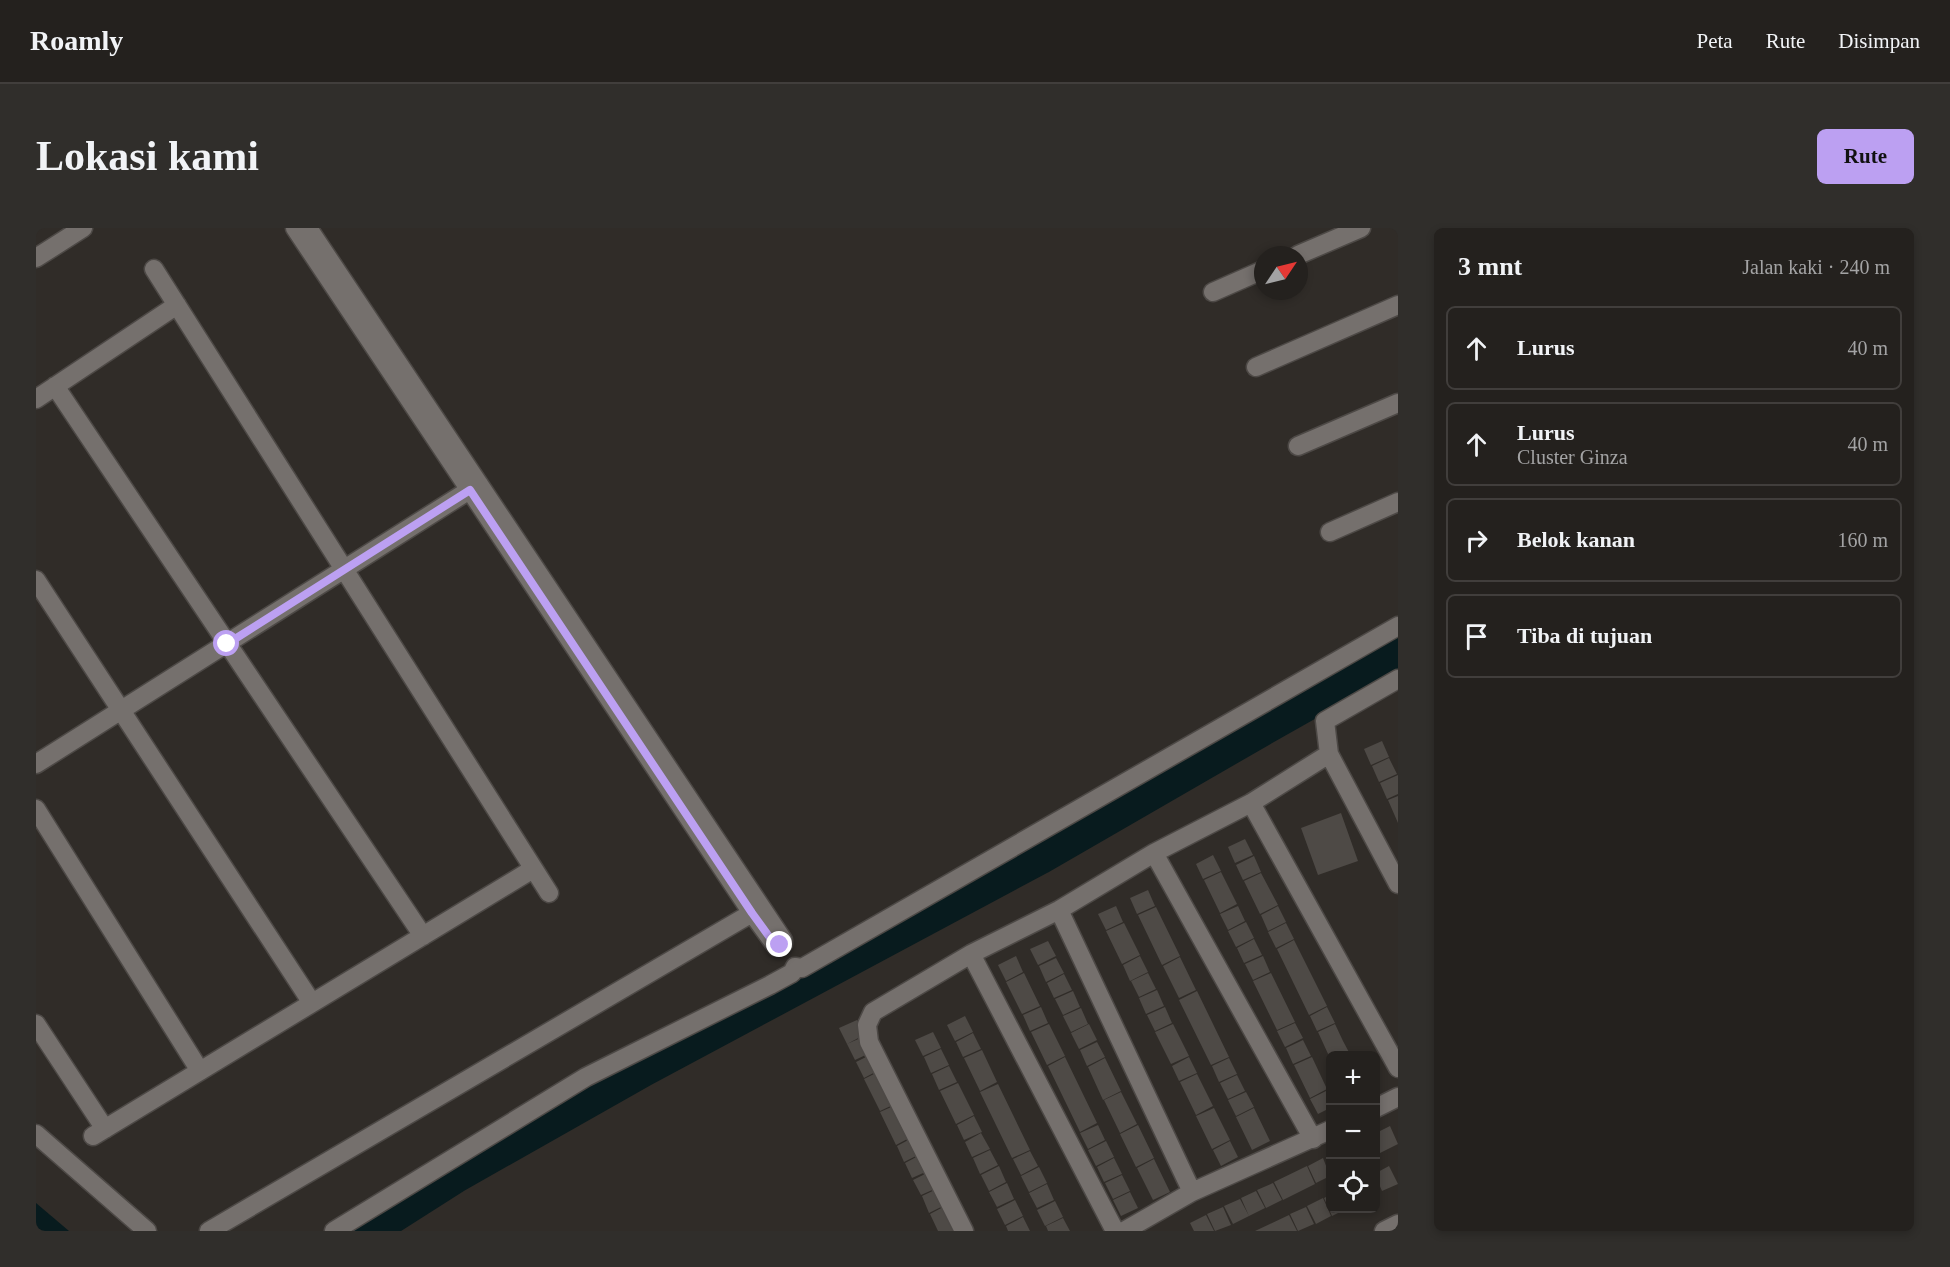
<!DOCTYPE html>
<html lang="id">
<meta charset="utf-8">
<style>
body{margin:0;font-family:"Times New Roman",serif;background:#302e2b;color:#f1f3f6}
.controls{position:absolute;right:18px;bottom:18px;display:grid;overflow:hidden;border-radius:9px;box-shadow:0 3px 9px #0003}
.controls button{width:54px;height:54px;display:grid;place-items:center;padding:0;border:0;border-bottom:2px solid #413e3c;background:#24211e;color:#f1f3f6;font:30px sans-serif}
.compass{position:absolute;left:1218px;top:18px;width:54px;height:54px;border-radius:50%;background:#24211e;box-shadow:0 3px 9px #0003;rotate:55deg}
.stop{position:absolute;width:18px;height:18px;margin:-14px;border:4px solid #bca0f2;border-radius:50%;background:#fff}
.stop.end{background:#bca0f2;border-color:#fff;box-shadow:0 2px 6px #0008}
.list{margin:0;padding:0;list-style:none}
h2{display:flex;justify-content:space-between;align-items:center;height:78px;margin:0;padding:0 24px;font-size:26px}
h2 small{font-size:20px;font-weight:400;color:#a3a3a4}
.list li{display:grid;grid-template-columns:39px 1fr auto;gap:18px;align-items:center;box-sizing:border-box;height:84px;margin:0 12px 12px;padding:0 12px;border:2px solid #413e3c;border-radius:9px}
.list b{display:block;font-size:22px;white-space:nowrap}
.list p{margin:0;font-size:20px;white-space:nowrap;color:#a3a3a4}
.list em{font-size:20px;font-style:normal;color:#a3a3a4}
.icon{flex:none;width:33px;height:33px;fill:none;stroke:currentColor;stroke-width:2;stroke-linecap:round;stroke-linejoin:round}
.map{position:relative;flex:none;width:1362px;height:1003px;overflow:hidden;border-radius:9px}
header{display:flex;align-items:center;gap:36px;box-sizing:border-box;height:84px;padding:0 30px;background:#24211e;border-bottom:2px solid #413e3c}
header strong{font-size:28px}
nav{display:flex;gap:33px;margin-inline-start:auto;font-size:21px}
.intro{display:flex;align-items:center;justify-content:space-between;box-sizing:border-box;height:144px;padding:0 36px}
h1{margin:0;font-size:42px}
.button{padding:15px 27px;border-radius:9px;background:#bca0f2;color:#111;font-size:21px;font-weight:700}
main{display:flex;gap:36px;padding:0 36px}
aside{flex:1;background:#24211e;border-radius:9px;box-shadow:0 3px 9px #0003}
.map>svg:first-child{display:block}
</style>
<header>
<strong>Roamly</strong>
<nav><a>Peta</a><a>Rute</a><a>Disimpan</a></nav>
</header>
<div class="intro"><h1>Lokasi kami</h1><a class="button">Rute</a></div>
<main>
<div class="map">
<svg width="1362" height="1003" viewBox="0 0 1362 1003">
<rect width="100%" height="100%" fill="#302c28"/>
<path fill="#3b4410" d="M1362,398V420L1250,483L1002,626L770,751L659,808L446,928L326,1003H298L406,936L734,757Z"/>
<path fill="#081b1e" d="M0,975L33,1003H0Z"/>
<g fill="none" stroke-linecap="round" stroke-linejoin="round">
<path stroke="#081b1e" stroke-width="42" d="M326,1003L417,945L606,838L1002,626L1222,499L1362,420"/>
</g>
<path fill="#4e4a46" d="M1346,513L1353,529L1335,537L1328,521Z
M1353,530L1361,546L1343,554L1336,538Z
M1362,547V566L1351,571L1344,555Z
M1362,568V595L1352,572Z
M1305,585L1322,633L1282,647L1265,600Z
M1209,611L1217,627L1199,635L1192,619Z
M1177,627L1185,643L1167,651L1160,636Z
M1218,628L1225,644L1207,652L1200,637Z
M1185,644L1201,676L1184,685L1168,652Z
M1225,645L1242,677L1224,686L1208,653Z
M1112,662L1119,678L1101,686L1094,670Z
M1080,678L1087,694L1070,702L1062,686Z
M1202,678L1209,693L1192,702L1184,686Z
M1242,678L1250,694L1232,703L1225,687Z
M1120,679L1144,728L1126,737L1102,687Z
M1210,694L1218,710L1200,719L1192,703Z
M1088,695L1104,727L1086,736L1070,703Z
M1250,695L1258,711L1240,720L1232,704Z
M1218,711L1226,727L1208,735L1201,720Z
M1258,712L1291,778L1273,787L1241,721Z
M1012,713L1020,728L1002,737L994,721Z
M980,728L987,744L970,753L962,737Z
M1104,728L1112,744L1094,753L1087,737Z
M1227,728L1234,744L1217,752L1209,736Z
M1144,729L1160,762L1143,770L1127,738Z
M1020,730L1028,745L1010,754L1003,738Z
M988,745L1004,778L986,786L970,754Z
M1112,745L1120,761L1103,769L1095,753Z
M1235,745L1259,794L1241,802L1217,753Z
M1028,746L1036,762L1018,770L1011,755Z
M1121,762L1128,778L1110,786L1103,770Z
M1037,763L1044,779L1027,787L1019,771Z
M1161,763L1193,829L1175,837L1143,772Z
M1005,779L1012,795L994,803L987,787Z
M1129,779L1136,795L1119,803L1111,787Z
M1291,779L1299,795L1281,803L1274,788Z
M1045,780L1052,796L1035,804L1027,788Z
M929,788L937,804L919,813L911,797Z
M821,792L828,807L811,816L803,800Z
M1259,795L1267,810L1249,819L1241,803Z
M1013,796L1029,828L1011,837L995,804Z
M1053,796L1061,812L1043,821L1035,805Z
M1137,796L1153,828L1135,836L1119,804Z
M1299,796L1307,813L1315,828H1293L1282,804Z
M897,804L905,820L887,828L879,812Z
M937,805L945,821L927,829L920,814Z
M829,808L836,824L819,832L811,816Z
M1267,812L1275,828L1257,836L1250,820Z
M1061,814L1069,829L1051,838L1044,822Z
M905,821L913,837L895,845L888,829Z
M946,822L961,854L944,863L928,830Z
M838,825L845,841L828,850L820,834Z
M1029,829L1061,895L1044,904L1012,838Z
M1153,829L1161,845L1143,853L1136,838Z
M1276,829L1291,861L1274,870L1258,837Z
M1069,830L1085,863L1067,872L1052,839Z
M1193,830L1201,846L1183,854L1176,838Z
M913,838L921,854L903,862L896,846Z
M846,842L861,875L844,883L828,851Z
M1161,846L1177,878L1160,887L1144,854Z
M1201,847L1209,863L1192,871L1184,855Z
M922,855L938,887L920,896L904,863Z
M962,856L994,922L976,930L944,864Z
M1292,862L1294,868V880L1282,886L1274,871Z
M1085,864L1101,896L1084,905L1068,872Z
M1210,864L1218,879L1200,888L1192,872Z
M862,876L877,908L860,917L844,884Z
M1178,880L1194,912L1176,921L1160,888Z
M1218,880L1234,913L1216,922L1200,889Z
M938,888L946,904L928,912L921,897Z
M1062,897L1069,912L1052,921L1044,905Z
M1102,897L1118,930L1100,939L1084,906Z
M1354,898L1362,916L1340,927V905Z
M945,905L954,921L936,929L929,914Z
M878,909L886,925L868,934L861,918Z
M1070,913L1078,929L1060,938L1052,922Z
M1194,913L1202,929L1185,938L1177,922Z
M954,922L962,937L944,946L937,930Z
M994,923L1002,938L985,947L977,931Z
M886,926L894,942L876,950L869,935Z
M1078,930L1086,946L1068,954L1061,939Z
M1287,930L1294,948L1280,955L1272,938Z
M1118,931L1134,964L1117,972L1101,940Z
M963,938L970,954L953,963L945,947Z
M1271,938L1279,956L1247,972L1238,954Z
M1353,938L1362,956L1346,963L1340,949V945Z
M1003,939L1011,955L993,964L985,948Z
M895,943L903,959L885,967L877,952Z
M1086,947L1094,963L1077,971L1069,955Z
M971,955L978,971L961,979L953,964Z
M1237,955L1246,972L1230,980L1221,962Z
M1011,956L1018,972L1001,980L993,965Z
M903,960L911,976L893,985L886,968Z
M1220,963L1229,980L1213,988L1205,970Z
M1094,964L1102,980L1085,988L1077,972Z
M1294,967V981H1310L1296,988L1288,970Z
M1287,970L1295,988L1280,996L1271,978Z
M1204,971L1213,988L1197,996L1188,978Z
M979,972L987,988L969,997L961,981Z
M1019,973L1027,989L1009,998L1001,982Z
M911,977L924,1003H902L894,986Z
M1187,979L1195,997L1179,1003L1171,986Z
M1270,979L1278,996L1262,1003L1254,986Z
M1170,987L1178,1003H1158L1154,995Z
M1253,987L1261,1003H1219Z
M987,989L994,1003H972L970,998Z
M1027,990L1034,1003H1012L1010,998Z"/>
<g fill="none" stroke-linecap="round" stroke-linejoin="round">
<defs>
<path id="minor" d="M259,0L716,685L740,718L747,716V712L272,0
M1262,27L1325,0
M0,30L47,0
M118,41L513,665
M1177,64L1227,42
M1220,139L1362,77
M19,158L387,708
M0,171L141,77
M1262,218L1362,175
M1294,304L1362,274
M0,352L276,775
M1362,451L1289,493L1293,526L1362,656
M0,536L443,256
M1215,575L1362,840
M0,581L164,843
M1118,625L1277,911
M1023,682L1156,964
M935,726L1079,1003
M0,796L69,901
M1340,880L1362,869
M0,906L111,1003
M57,908L497,641
M173,1003L716,685
M298,1003L550,849L734,757L756,745L759,739L766,740L1362,398
M928,1003L833,814L831,797L837,784L935,726L1023,682L1118,625L1215,575L1293,526
M1088,1003L1156,964L1294,902
M1348,1003L1362,996"/>
</defs>
<use href="#minor" stroke="#4d4946" stroke-width="21"/>
<use href="#minor" stroke="#75706d" stroke-width="18"/>
</g>
<g fill="none" stroke-linecap="round" stroke-linejoin="round">
<path stroke="#bca0f2" stroke-width="8" d="M191,416L434,262L716,685L740,718L744,717"/>
</g>
</svg>
<div class="controls">
<button>+</button>
<button>−</button>
<button><svg class="icon" aria-label="locate" viewBox="0 0 24 24"><circle cx="12" cy="12" r="6"/><path d="M12 2v4M12 18v4M2 12h4M18 12h4"/></svg></button>
</div>
<svg class="compass" viewBox="-18 -18 36 36"><path d="M0-13l5 13h-10z" fill="#e53935"/><path d="M0 13l5-13h-10z" fill="#a3a3a4"/></svg>
<div class="stop" style="left:191px;top:416px"></div>
<div class="stop end" style="left:744px;top:717px"></div>
</div>
<aside>
<h2>3 mnt<small>Jalan kaki · 240 m</small></h2>
<ul class="list">
<li><svg class="icon" aria-label="ahead" viewBox="0 0 24 24"><path d="M12 20V5M6 11l6-6 6 6"/></svg><div><b>Lurus</b></div><em>40 m</em></li>
<li><svg class="icon" aria-label="ahead" viewBox="0 0 24 24"><path d="M12 20V5M6 11l6-6 6 6"/></svg><div><b>Lurus</b><p>Cluster Ginza</p></div><em>40 m</em></li>
<li><svg class="icon" aria-label="right" viewBox="0 0 24 24"><path d="M7 20v-9h11M14 6l5 5-5 5"/></svg><div><b>Belok kanan</b></div><em>160 m</em></li>
<li><svg class="icon" aria-label="arrive" viewBox="0 0 24 24"><path d="M6 21V4h12l-3 4 3 4H6"/></svg><div><b>Tiba di tujuan</b></div></li>
</ul>
</aside>
</main>
